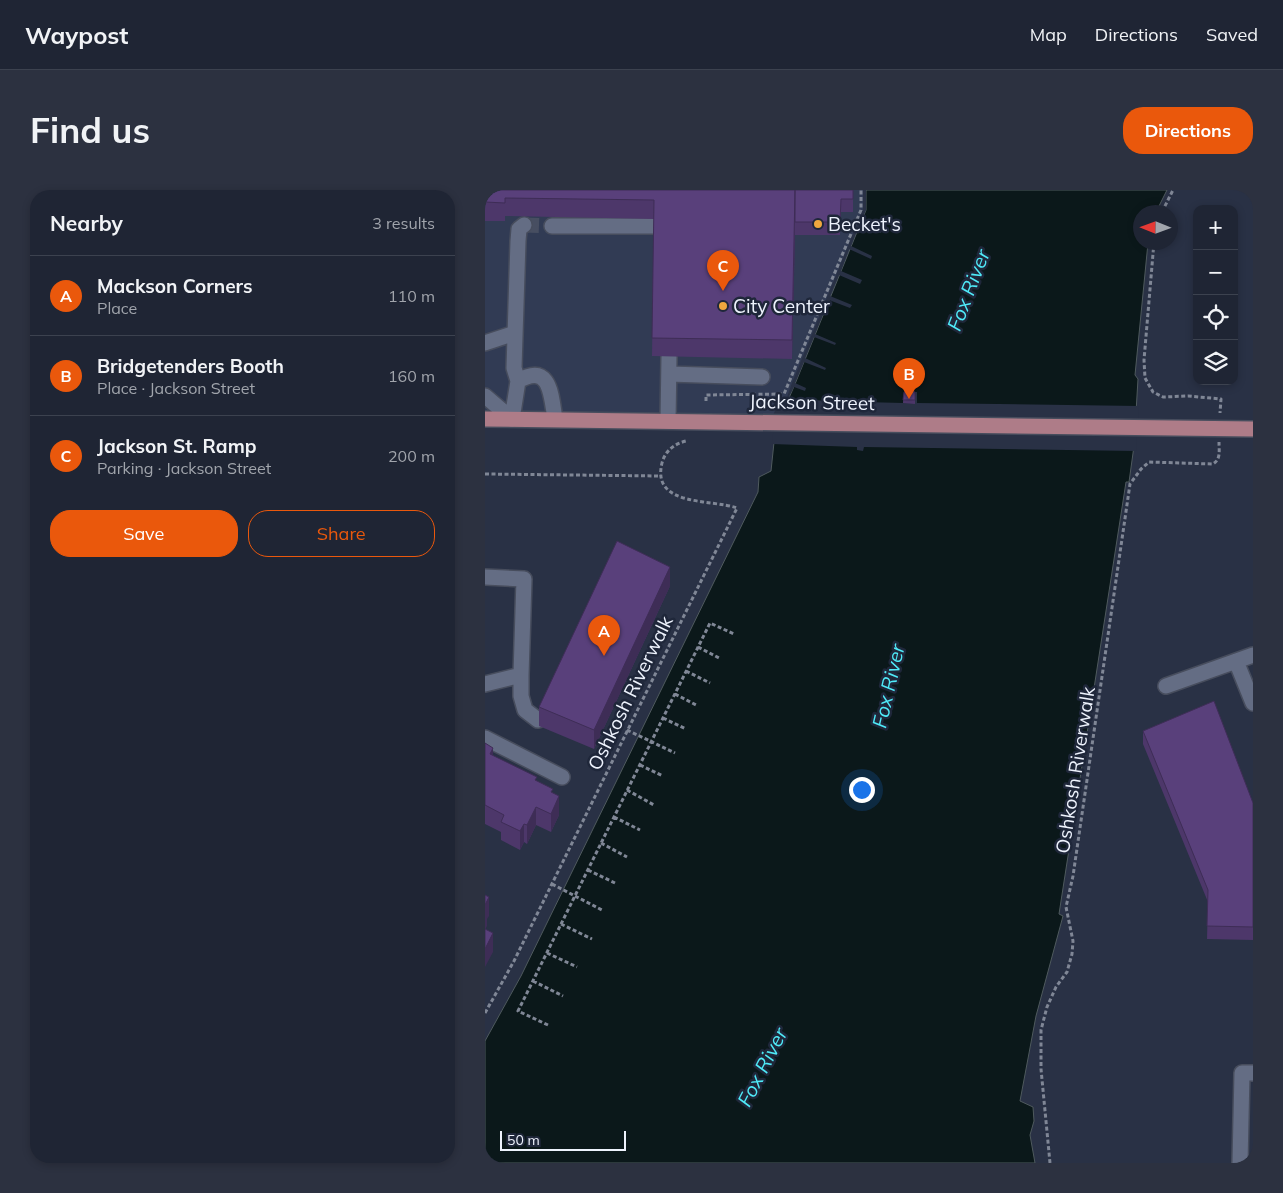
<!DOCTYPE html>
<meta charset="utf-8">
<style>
body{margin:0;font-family:Mulish,sans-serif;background:#2c3140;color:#f1f3f6}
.controls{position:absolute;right:15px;top:15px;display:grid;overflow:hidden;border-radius:10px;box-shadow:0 2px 8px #0003}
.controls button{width:45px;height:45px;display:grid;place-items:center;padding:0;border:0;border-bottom:1px solid #3c424f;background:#1f2534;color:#f1f3f6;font:25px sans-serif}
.compass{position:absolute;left:648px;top:15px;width:45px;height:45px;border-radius:50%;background:#1f2534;box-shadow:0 2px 8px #0003;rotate:271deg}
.scale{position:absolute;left:15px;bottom:12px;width:126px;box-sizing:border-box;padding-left:5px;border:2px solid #eef3fd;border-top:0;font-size:14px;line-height:18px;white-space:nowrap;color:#eef3fd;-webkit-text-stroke:4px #1f273a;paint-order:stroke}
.you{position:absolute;left:376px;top:599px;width:18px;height:18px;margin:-12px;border:4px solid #fff;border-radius:50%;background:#1a73e8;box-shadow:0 0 0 8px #1a73e833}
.badge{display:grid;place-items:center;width:32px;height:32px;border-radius:50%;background:#ea580c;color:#fff;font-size:16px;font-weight:700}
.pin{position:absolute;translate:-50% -41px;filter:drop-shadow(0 1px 2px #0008)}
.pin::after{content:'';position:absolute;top:26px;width:18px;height:15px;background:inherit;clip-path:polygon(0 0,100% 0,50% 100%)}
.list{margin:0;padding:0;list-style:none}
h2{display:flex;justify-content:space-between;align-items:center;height:65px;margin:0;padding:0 20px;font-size:21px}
h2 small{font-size:16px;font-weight:400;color:#a1a5ac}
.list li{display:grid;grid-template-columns:32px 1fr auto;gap:15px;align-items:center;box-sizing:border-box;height:80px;padding:0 20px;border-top:1px solid #3c424f}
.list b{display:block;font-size:19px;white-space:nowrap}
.list p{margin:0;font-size:16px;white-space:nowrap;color:#a1a5ac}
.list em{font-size:16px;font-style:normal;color:#a1a5ac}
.actions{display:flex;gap:10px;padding:15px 20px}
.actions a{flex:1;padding:11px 0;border:1px solid #ea580c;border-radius:20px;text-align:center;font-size:18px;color:#ea580c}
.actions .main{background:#ea580c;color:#fff}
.icon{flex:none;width:28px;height:28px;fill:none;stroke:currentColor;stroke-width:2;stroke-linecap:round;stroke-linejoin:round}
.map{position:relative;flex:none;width:768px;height:973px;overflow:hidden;border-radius:20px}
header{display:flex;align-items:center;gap:30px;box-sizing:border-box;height:70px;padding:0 25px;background:#1f2534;border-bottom:1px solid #3c424f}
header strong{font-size:24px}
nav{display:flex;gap:28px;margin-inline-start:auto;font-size:18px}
.intro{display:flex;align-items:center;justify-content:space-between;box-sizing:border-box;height:120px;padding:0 30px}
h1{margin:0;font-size:35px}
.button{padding:12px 22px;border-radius:20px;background:#ea580c;color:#fff;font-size:18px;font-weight:700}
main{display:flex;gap:30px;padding:0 30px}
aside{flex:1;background:#1f2534;border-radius:20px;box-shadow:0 2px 8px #0003}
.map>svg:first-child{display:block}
</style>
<header>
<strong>Waypost</strong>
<nav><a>Map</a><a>Directions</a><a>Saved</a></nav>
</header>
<div class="intro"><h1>Find us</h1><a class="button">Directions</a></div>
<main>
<aside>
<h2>Nearby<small>3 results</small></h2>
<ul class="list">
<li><span class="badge">A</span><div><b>Mackson Corners</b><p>Place</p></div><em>110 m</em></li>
<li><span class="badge">B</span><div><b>Bridgetenders Booth</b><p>Place · Jackson Street</p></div><em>160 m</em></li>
<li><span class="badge">C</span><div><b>Jackson St. Ramp</b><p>Parking · Jackson Street</p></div><em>200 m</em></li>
</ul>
<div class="actions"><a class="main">Save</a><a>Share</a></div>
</aside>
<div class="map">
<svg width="768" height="973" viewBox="0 0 768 973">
<rect width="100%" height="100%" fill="#293145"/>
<path fill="#313b54" d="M0,0H381V20L304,208L293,214L285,232L0,229Z"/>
<path fill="#0b181a" stroke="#4f5a5e" d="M381,0H682L671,22H656V52L663,53L650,185L653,189L649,256L644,292H641L574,724L578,726L551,826L535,911L548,917L549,931L545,945L550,973H0V851L36,786L273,302L274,287L286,281L293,214L304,208L310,194L381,20Z"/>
<path fill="#293145" d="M378,0H381V20L376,31L397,41L396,43L374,35L366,56L387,66L386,69L364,59L356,81L377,90L375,94L354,85L345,106L367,115L365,118L344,110L330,144L351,153L350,155L329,147L320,168L341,178L340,180L319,172L310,193L321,198L320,201L309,197L302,210L373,211V209H379V212L418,213L419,201L432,202V213L654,216L651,261L379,257L378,261L372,260V257L287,254L291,213L302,207L307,193L378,19Z"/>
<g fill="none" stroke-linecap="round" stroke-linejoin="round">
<path stroke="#474e61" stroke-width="15" stroke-dasharray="15 8" stroke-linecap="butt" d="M39,35L67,36"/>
<defs>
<path id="minor" d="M67,36H169
M0,153L30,143
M184,184L277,187
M33,191L29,178L33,51L34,39L39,35
M0,206L27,229
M27,229L33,191C66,172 66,206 70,229
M183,231L184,167
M0,387L39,389L36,485L0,494
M751,471L768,513
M36,485V506L40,520L53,530
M681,496L768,465
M0,548L77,587
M755,973L757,883H768"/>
<path id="major" d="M0,229L768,239"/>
</defs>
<use href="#minor" stroke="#474d5d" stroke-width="18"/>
<use href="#major" stroke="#474d5d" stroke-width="18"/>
<path stroke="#808796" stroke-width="3" stroke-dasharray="4 2.5" stroke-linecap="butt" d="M677,22L688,0
M669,52L659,170L660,188L668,202L678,207L703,206L736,209L735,223
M221,211V205L299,204L376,20V0
M0,284L176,286
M213,457L236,469
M201,481L225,493
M190,504L213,516
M178,528L201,539
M142,540L190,563
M155,575L178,586
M142,600L169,615
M129,627L155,640
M116,653L142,667
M103,680L130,693
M67,694L117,720
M76,734L107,749
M62,763L92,777
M48,791L78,806
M0,823L29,771L252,318C227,309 166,317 177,273C180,261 189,254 201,251
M63,835L33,821L225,433L249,444
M565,973L556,879V840L562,817L571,797L582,782L587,764L588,751L581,717L588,686L645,294L656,279L664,272L728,274C736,269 734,261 734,252"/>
<use href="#minor" stroke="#646d84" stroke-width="15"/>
<use href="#major" stroke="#ae7c88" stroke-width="15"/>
</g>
<path fill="#4d376a" d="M0,0H368V22H356L355,45H310L307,169L167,166L169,29L20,26V31H0Z
M419,202H430V214L418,213Z
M185,396L109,559L54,536V517Z
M658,541L768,613V750L722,749L723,712L658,554Z
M0,553L8,566L68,603L74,625L66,642L51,635L42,654L39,652L35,660L16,650V642L0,634Z"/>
<path fill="#3e2d56" d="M310,32V45L307,169V150Z
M185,377V396L109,559V540Z
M8,558V576L5,564Z
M74,606V625L66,642V624Z
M51,617V635L42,654V635Z
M39,634V652L35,660V641Z
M4,707V726L2,729V736L0,740V715Z
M8,743V762L0,777V759Z"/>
<path fill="#59407b" stroke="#3e2d56" d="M0,0H310L307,150L167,148L169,10L20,8V13L0,12Z
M310,0H368V9H356L355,32H310Z
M421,200L430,202V210H418L419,202Z
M132,351L185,377L109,540L54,517Z
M729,511L768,613V737L722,736L723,700L658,541Z
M0,553L8,558L5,564L52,587L50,590L68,599L66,602L74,606L66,624L51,617L42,635L39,634L35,641L16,632L19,625L0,615Z
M0,705L4,707L0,715Z
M0,739L8,743L0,759Z"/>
<g fill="#efa73e" stroke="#1f273a" stroke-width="2">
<circle cx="333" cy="34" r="5"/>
<circle cx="238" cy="116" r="5"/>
</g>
<g text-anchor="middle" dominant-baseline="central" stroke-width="5" stroke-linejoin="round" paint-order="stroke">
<g font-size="19" fill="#eef3fd" stroke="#1f273a" text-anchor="start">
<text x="343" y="34">Becket's</text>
<text x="248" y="116">City Center</text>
</g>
<g font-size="19" fill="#eef3fd" stroke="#1f273a">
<text transform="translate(327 212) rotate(1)">Jackson Street</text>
<text transform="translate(145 503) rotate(-64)">Oshkosh Riverwalk</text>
<text transform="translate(590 580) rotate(-81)">Oshkosh Riverwalk</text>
</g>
<g font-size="20" font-style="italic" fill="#4feaf8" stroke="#1f273a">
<text transform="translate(483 100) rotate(-69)">Fox River</text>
<text transform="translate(403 496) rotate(-77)">Fox River</text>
<text transform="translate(277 877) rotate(-63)">Fox River</text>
</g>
</g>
</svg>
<div class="controls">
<button>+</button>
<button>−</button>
<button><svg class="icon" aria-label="locate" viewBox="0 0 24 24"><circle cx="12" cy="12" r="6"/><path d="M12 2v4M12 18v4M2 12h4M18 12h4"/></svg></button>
<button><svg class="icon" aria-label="layers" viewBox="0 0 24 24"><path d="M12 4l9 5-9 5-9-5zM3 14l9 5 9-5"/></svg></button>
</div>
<svg class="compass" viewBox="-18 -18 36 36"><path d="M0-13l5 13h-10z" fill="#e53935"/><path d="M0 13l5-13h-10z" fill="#a1a5ac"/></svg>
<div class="scale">50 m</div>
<div class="you"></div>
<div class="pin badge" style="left:119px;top:466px">A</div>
<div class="pin badge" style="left:424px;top:209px">B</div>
<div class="pin badge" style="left:238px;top:101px">C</div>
</div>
</main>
